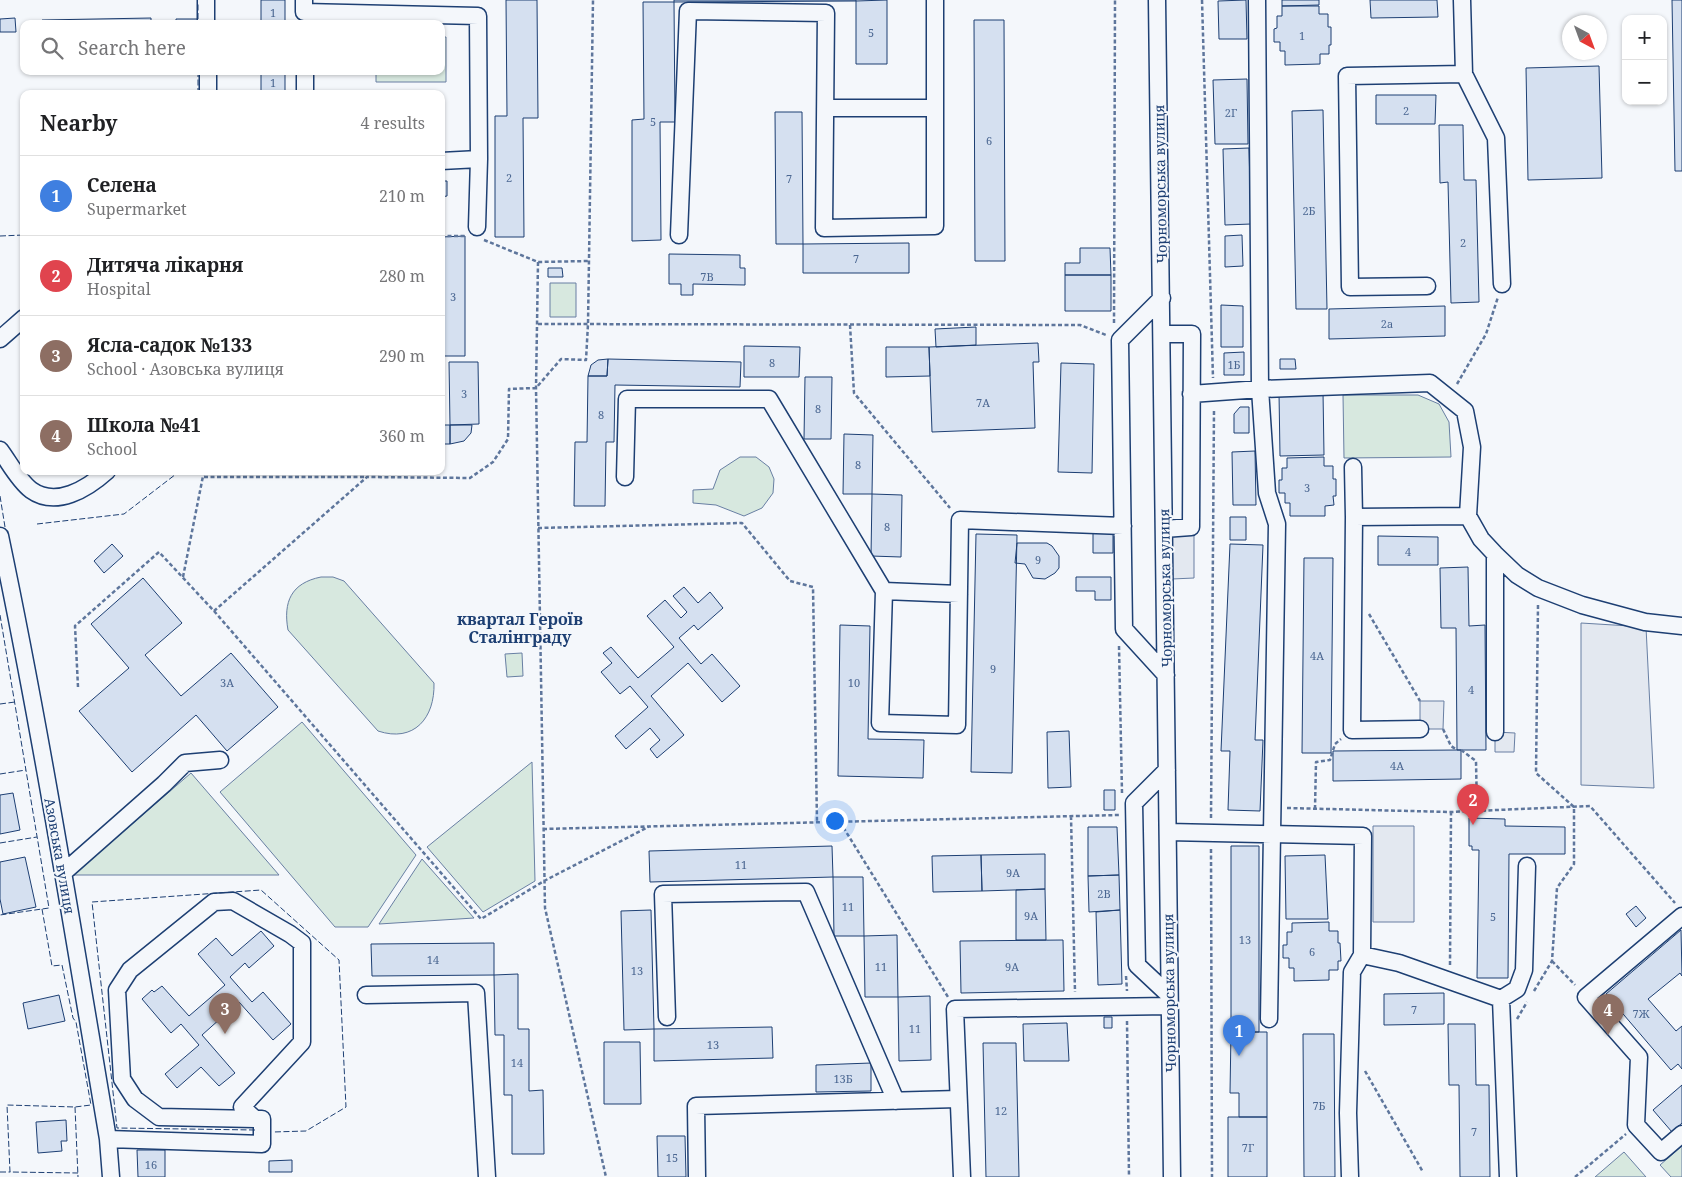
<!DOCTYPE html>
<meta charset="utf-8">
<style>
body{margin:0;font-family:"Noto Serif",serif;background:#f2f2f2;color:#202124}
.controls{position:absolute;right:15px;top:15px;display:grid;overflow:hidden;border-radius:10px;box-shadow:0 1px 4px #0004}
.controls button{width:45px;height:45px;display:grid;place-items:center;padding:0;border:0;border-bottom:1px solid #e0e0e0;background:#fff;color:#202124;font:25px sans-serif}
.compass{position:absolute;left:1562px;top:15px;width:45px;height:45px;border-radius:50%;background:#fff;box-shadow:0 1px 4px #0004;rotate:139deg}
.you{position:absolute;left:834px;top:820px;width:18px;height:18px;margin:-12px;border:4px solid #fff;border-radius:50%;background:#1a73e8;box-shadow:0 0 0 8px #1a73e833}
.badge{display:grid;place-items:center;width:32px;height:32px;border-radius:50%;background:#2563eb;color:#fff;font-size:16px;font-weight:700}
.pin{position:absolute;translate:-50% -41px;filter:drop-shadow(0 1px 2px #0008)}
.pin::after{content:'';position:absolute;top:26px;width:18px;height:15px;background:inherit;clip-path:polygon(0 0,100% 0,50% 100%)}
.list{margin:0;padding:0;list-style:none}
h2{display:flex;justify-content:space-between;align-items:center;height:65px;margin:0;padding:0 20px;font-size:21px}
h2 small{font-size:16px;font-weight:400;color:#757577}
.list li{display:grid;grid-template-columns:32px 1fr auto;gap:15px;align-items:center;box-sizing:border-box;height:80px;padding:0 20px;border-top:1px solid #e0e0e0}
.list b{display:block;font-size:19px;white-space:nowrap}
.list p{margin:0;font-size:16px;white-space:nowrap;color:#757577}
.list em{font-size:16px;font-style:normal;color:#757577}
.icon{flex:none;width:28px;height:28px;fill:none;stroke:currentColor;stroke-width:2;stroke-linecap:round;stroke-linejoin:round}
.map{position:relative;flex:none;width:1682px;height:1177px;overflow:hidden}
.search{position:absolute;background:#fff;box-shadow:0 1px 4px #0004;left:20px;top:20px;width:425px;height:55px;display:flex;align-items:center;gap:12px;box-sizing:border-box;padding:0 18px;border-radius:10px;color:#757577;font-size:19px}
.panel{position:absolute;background:#fff;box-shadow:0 1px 4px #0004;left:20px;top:90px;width:425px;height:385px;border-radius:10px}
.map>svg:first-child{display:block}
</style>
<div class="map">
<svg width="1682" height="1177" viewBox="0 0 1682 1177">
<rect width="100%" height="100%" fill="#f4f7fb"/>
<path fill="#d7e8df" stroke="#687fa3" d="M441,37H446V82H376V71H441Z
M550,283H576V317H550Z
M1343,395H1418L1439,404L1449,422L1451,457L1344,458Z
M740,457H756L769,467L774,479L773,493L762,508L744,516L716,505L693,503V490L713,489L720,470Z
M321,577H333L344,581L434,683C435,718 414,743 378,731L288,630C283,602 291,583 321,577Z
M522,653L523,676L507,677L505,654Z
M302,722L416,855L368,927H335L220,792Z
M532,762L535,881L483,912L427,847Z
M191,773L279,875H73Z
M422,859L474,918L379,924Z
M1682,1146V1177H1671L1660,1165Z
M1624,1152L1646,1177H1595Z"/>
<path fill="#e3e8f0" stroke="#687fa3" d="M1172,535H1194V578L1172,579Z
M1581,623L1646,627L1654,788L1581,785Z
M1420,701H1444L1443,729H1420Z
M1495,732L1515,733L1514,752H1495Z
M1373,826H1414V922H1373Z"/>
<path fill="#d5e0f0" stroke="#1d3f73" d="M261,0H285V24H261Z
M506,0H537L538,118H523L524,237H495V116H507Z
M674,0H856V1L674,2Z
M887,0V64H856V1Z
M1246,0L1247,39H1219L1218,1Z
M1282,0H1319V5L1282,6Z
M1370,0H1437L1438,17L1371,18Z
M1672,0H1682V171H1675Z
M643,2H674L675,122H660L661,240L632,241V120L644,119Z
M1282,6H1319V14H1328V27H1331V45H1329V54H1320V64L1285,65V51H1280V42H1274V29L1277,28V16H1282Z
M15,18L16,32H0V19Z
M151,18V24H42V20Z
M176,19H198V24H176Z
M974,20H1004L1005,261H975Z
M1599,66L1602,178L1528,180L1526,68Z
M261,71H285V94H261Z
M1247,79L1248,144H1215L1213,80Z
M1376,95H1436L1435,124H1376Z
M1323,110L1327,309H1296L1292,111Z
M775,112H802L803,244H776Z
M1439,125H1463L1464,180H1476L1479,302L1451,303L1448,182L1440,183Z
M1249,148L1251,224L1225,225L1223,149Z
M441,181H447V196L441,197Z
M1242,235L1243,266L1225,267V236Z
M465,236V356H441V237Z
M909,243V273H803V244Z
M1080,248H1110L1111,275H1065V263H1080Z
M669,254L740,255V268H745V285L693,284V295H681V284H669Z
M548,268H562L563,277H548Z
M1065,275H1111V311H1065Z
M1221,305L1243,306V347H1221Z
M1445,306V336L1329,339V309Z
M976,327V345L936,347L935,329Z
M1038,343L1039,362H1033L1035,428L932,432L929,347Z
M744,346L800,347L799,377H744Z
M886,347H929L930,376L886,377Z
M1244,352V375H1224V353Z
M608,359L741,362L740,387L615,385L614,442H606L605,506H574L575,442H587L588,376H607Z
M608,359L607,376H588L591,365L598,360Z
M1280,359H1295L1296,369H1280Z
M449,362H478L479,424L450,425Z
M1061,363L1094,364L1092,473L1058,472Z
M805,377H832L831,439H804Z
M1323,392L1324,455L1280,456L1279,393Z
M1240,407H1249V433H1234V414Z
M441,425H450V444H441Z
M450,425H472L471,433L464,441L450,444Z
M844,434L873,435L872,494H843Z
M1255,451L1256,505H1233L1232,452Z
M1324,457V466H1333V479H1336V496H1333L1334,505L1325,506V516H1290V503H1285V493H1279V480H1282V468H1287V458Z
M872,494L902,495L901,557L871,556Z
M1230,517H1246V540H1230Z
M1093,532H1113V553H1093Z
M976,534L1017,535L1012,773L971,772Z
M1378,536L1438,537V565H1378Z
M1017,543H1047L1052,546L1059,556V568L1055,573L1045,579L1033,578L1025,564L1015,563Z
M112,544L123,556L104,573L94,561Z
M1230,544L1263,545L1255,740H1263L1260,811L1228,810L1230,751H1221Z
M1304,558H1333L1331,753H1302Z
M1468,567L1469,626L1485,625L1486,750H1457L1456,628H1441L1440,568Z
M1076,577H1111V600H1095V591H1076Z
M143,578L182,623L145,655L181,696L231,653L278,707L227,751L196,715L132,772L79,711L129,668L91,624Z
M684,587L698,603L710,592L723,608L698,630L694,625L679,638L701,664L712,654L740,686L722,702L688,663L651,696L684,735L657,758L650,749L660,740L650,728L626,749L615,736L648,707L630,686L620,694L601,672L612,663L603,653L611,647L638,678L674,647L647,616L665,600L681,618L687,612L673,596Z
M840,625L870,626L868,739L924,740L923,778L838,776Z
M1069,731L1071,787L1048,788L1047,732Z
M1457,750H1461V779L1333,781V751Z
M1104,790H1115V810H1104Z
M13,793L20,830L0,834V795Z
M1469,818L1505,819V826L1565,827V854H1509L1508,978H1477L1479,850H1472V846H1469Z
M1088,827H1117L1119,875L1088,876Z
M832,846L833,877L650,882L649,851Z
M1231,846H1259V1032H1231Z
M1045,854V889L982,891L981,855Z
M981,855L982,891L933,892L932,856Z
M1325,855L1328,919H1286L1285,856Z
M25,857L36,907L3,914L0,899V862Z
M1119,875L1120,910L1089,912L1088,876Z
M833,877H863L864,936H834Z
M1045,889L1046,940H1016V890Z
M1636,906L1646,918L1636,927L1626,914Z
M651,910L654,1029L624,1030L621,911Z
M1120,910L1122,984L1098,985L1096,912Z
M1329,922V931H1338V943H1340L1341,961H1338V970H1329V980L1294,981V968H1289V958H1283V945H1287V932H1292V923Z
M1681,930L1682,976L1680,973L1648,999L1676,1031L1682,1026V1069L1678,1064L1671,1070L1606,994Z
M261,931L274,946L249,968L245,963L230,977L252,1002L263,992L291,1024L273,1040L239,1002L202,1035L235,1073L219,1086L201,1067L177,1088L165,1074L199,1045L181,1024L171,1033L142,999L152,990L154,992L162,986L189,1016L225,985L198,954L216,938L232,956Z
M897,935L898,997H865L864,936Z
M1063,940L1064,991L961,993L960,941Z
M494,943V975L372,976L371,944Z
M518,974V1029H529V1091L543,1090L544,1154H512V1095H504V1035H495L494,975Z
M1444,993V1024L1384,1025V994Z
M59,995L65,1021L28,1029L23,1003Z
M930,996L931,1060L899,1061L898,997Z
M1104,1017H1112V1028H1104Z
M1067,1023L1069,1061H1024L1023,1024Z
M1448,1024H1475L1476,1085H1489L1490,1177H1460L1459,1085H1449Z
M772,1027L773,1058L654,1061V1029Z
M1231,1032H1267V1117H1239V1093H1230Z
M1303,1034H1334L1335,1177H1304Z
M604,1042H640L641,1104H604Z
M983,1043H1016L1019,1177H986Z
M871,1063V1091L816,1092V1065Z
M1682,1085V1123L1672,1132L1653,1110Z
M1228,1117H1267V1177H1228Z
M66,1120L67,1141H61L62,1151L38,1153L36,1122Z
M657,1136H685L686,1177H658Z
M137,1150H165V1177H138Z
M292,1160V1172H269V1161Z"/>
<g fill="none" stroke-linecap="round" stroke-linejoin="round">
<defs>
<path id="minor" d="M206,0V24
M304,0V12L478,16L479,159L441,161
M1157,0L1172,1177
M1257,0L1260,389L1267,493L1277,524L1269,1019
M1462,0L1464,74L1496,138L1502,284
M208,71V94
M305,71V90
M825,108H935
M477,227L479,159
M679,235L688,11L826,13L824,228L935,226V0
M1427,286L1350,287L1347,76L1464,74
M1162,298L1120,340L1124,629L1166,675
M1162,334H1192L1191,527L1164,529
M0,339L24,318
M1191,394L1260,389L1430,383L1465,411L1472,447L1468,516L1481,539L1495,554L1517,575L1538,588L1582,605L1645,622L1682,626
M0,450C9,462 18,480 31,490C56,508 87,489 107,471
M1353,467L1354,517
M625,477L627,399H769L884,591
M0,536C42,736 74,938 108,1139L111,1177
M1495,554V732
M959,594L884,591L880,723L957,725L960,520L1123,526
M1420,729L1352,730L1354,517L1468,516
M1167,770L1134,803L1137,965L1169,995
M1168,832L1363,836L1362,955L1352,972L1348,1113L1350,1177
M63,873L164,784L185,763L220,760
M1682,916L1586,997L1639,1057L1636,1125L1661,1152L1682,1134
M1362,955L1399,963L1501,999L1517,989L1524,970L1527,866
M366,995L476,993L487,1177
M1501,999L1508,1177
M667,1017L663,894L806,892L896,1101
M108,1139L262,1144V1119H255L159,1117L135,1099L122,1079L117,990L130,970L214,902L233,901L290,934L302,943V1042L242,1107L255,1119
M697,1177L696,1106L958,1099
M962,1177L955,1009L1169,1006"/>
</defs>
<use href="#minor" stroke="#1d3f73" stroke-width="19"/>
<path stroke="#5e769c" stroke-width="2.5" stroke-dasharray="4 2.5" stroke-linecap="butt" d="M1202,0L1213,378
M441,236H465
M484,240L538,262L589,261
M538,262L536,388L545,908L606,1177
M1114,323L1115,0
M538,324L1080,325L1106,335
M850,325L854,393L950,508
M1457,384L1486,334L1498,297
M204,477H365
M538,528L742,523L790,581L813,587L817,822
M183,577L204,471
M214,611L481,919L544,881L650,826
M1369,614L1420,701
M1119,646L1122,793
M78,687L75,626L159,552L214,611L367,477L470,478L493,462L508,439L509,389L536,388L561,359L586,360L588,324L593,0
M1443,729L1451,746L1457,750
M1461,750L1476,761L1477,811
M1287,808L1451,812L1590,806L1675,903
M1315,809L1316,762L1330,760L1335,744L1341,739
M1071,816L1075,992
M1211,818L1214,409
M840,822L948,997
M543,829L1119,815
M1211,849L1212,1177
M1552,961L1575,985
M1450,965L1451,812
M1126,976L1127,991
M1534,991L1552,961L1557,888L1574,864V807L1536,773L1538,605
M1517,1019L1527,1002
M1127,1021L1129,1177
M1365,1071L1423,1172
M1575,1177L1626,1134"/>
<use href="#minor" stroke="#f4f7fb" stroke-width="16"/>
<path stroke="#1d3f73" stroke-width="1" stroke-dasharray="6 2.5" stroke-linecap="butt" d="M198,19V2
M198,71V94
M0,236L24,235
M0,496L5,527
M37,524L124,514L180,471
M0,615L49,908L0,915
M0,704L15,702
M0,774L26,770
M0,843L37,837
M42,909L52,966L62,965L73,1018L76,1022L91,1105L75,1107L7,1105L10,1172L78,1173
M75,1107L78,1177
M255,1130L117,1128L92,902L261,890L339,960L346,1107L306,1131L273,1132
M0,1172H10"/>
</g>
<g text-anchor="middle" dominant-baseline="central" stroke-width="4" stroke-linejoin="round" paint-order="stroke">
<g font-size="11" fill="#4b6792">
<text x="273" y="12">1</text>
<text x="871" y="32">5</text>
<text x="1302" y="35">1</text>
<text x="273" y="82">1</text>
<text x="1406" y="110">2</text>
<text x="1231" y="112">2Г</text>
<text x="653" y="121">5</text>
<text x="989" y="140">6</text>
<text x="509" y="177">2</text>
<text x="789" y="178">7</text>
<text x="1309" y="210">2Б</text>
<text x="1463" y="242">2</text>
<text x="856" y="258">7</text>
<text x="707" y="276">7В</text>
<text x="453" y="296">3</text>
<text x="1387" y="323">2а</text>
<text x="772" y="362">8</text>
<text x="1234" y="364">1Б</text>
<text x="464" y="393">3</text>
<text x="983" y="402">7А</text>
<text x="818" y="408">8</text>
<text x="601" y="414">8</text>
<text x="858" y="464">8</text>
<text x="1307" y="487">3</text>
<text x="887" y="526">8</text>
<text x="1408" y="551">4</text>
<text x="1038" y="559">9</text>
<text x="1317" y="655">4А</text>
<text x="993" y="668">9</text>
<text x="227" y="682">3А</text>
<text x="854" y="682">10</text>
<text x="1471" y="689">4</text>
<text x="1397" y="765">4А</text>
<text x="741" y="864">11</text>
<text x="1013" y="872">9А</text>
<text x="1104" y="893">2В</text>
<text x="848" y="906">11</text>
<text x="1031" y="915">9А</text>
<text x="1493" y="916">5</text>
<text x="1245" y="939">13</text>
<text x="1312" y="951">6</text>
<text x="433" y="959">14</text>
<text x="881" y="966">11</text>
<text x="1012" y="966">9А</text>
<text x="637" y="970">13</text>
<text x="1414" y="1009">7</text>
<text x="1641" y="1013">7Ж</text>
<text x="915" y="1028">11</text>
<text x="713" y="1044">13</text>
<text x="517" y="1062">14</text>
<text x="843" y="1078">13Б</text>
<text x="1319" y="1105">7Б</text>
<text x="1001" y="1110">12</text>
<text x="1474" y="1131">7</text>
<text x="1248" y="1147">7Г</text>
<text x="672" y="1157">15</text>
<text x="151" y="1164">16</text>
</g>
<g font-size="14" fill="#1d3f73" stroke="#f4f7fb">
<text transform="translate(1160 184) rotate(-91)">Чорноморська вулиця</text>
<text transform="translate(1165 588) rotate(-91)">Чорноморська вулиця</text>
<text transform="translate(60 856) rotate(80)">Азовська вулиця</text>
<text transform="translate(1169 993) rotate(-91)">Чорноморська вулиця</text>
</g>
<g font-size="16" font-weight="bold" fill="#1d3f73" stroke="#f4f7fb">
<text x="520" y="619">квартал Героїв<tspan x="520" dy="18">Сталінграду</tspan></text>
</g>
</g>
</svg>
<div class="controls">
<button>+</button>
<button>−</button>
</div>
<svg class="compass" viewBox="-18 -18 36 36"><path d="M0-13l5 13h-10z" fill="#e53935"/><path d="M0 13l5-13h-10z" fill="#757577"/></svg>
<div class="you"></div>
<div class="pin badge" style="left:1239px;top:1056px;background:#3f7fe0">1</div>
<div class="pin badge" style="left:1473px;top:825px;background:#e0444e">2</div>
<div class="pin badge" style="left:225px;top:1034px;background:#8d6e63">3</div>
<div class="pin badge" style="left:1608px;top:1035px;background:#8d6e63">4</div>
<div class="search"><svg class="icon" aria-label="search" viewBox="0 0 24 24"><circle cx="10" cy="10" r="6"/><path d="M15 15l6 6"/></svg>Search here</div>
<section class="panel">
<h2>Nearby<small>4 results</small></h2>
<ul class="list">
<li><span class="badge" style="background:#3f7fe0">1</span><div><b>Селена</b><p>Supermarket</p></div><em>210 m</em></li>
<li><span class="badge" style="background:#e0444e">2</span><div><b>Дитяча лікарня</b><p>Hospital</p></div><em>280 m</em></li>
<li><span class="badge" style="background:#8d6e63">3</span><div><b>Ясла-садок №133</b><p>School · Азовська вулиця</p></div><em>290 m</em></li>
<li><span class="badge" style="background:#8d6e63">4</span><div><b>Школа №41</b><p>School</p></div><em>360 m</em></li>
</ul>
</section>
</div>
